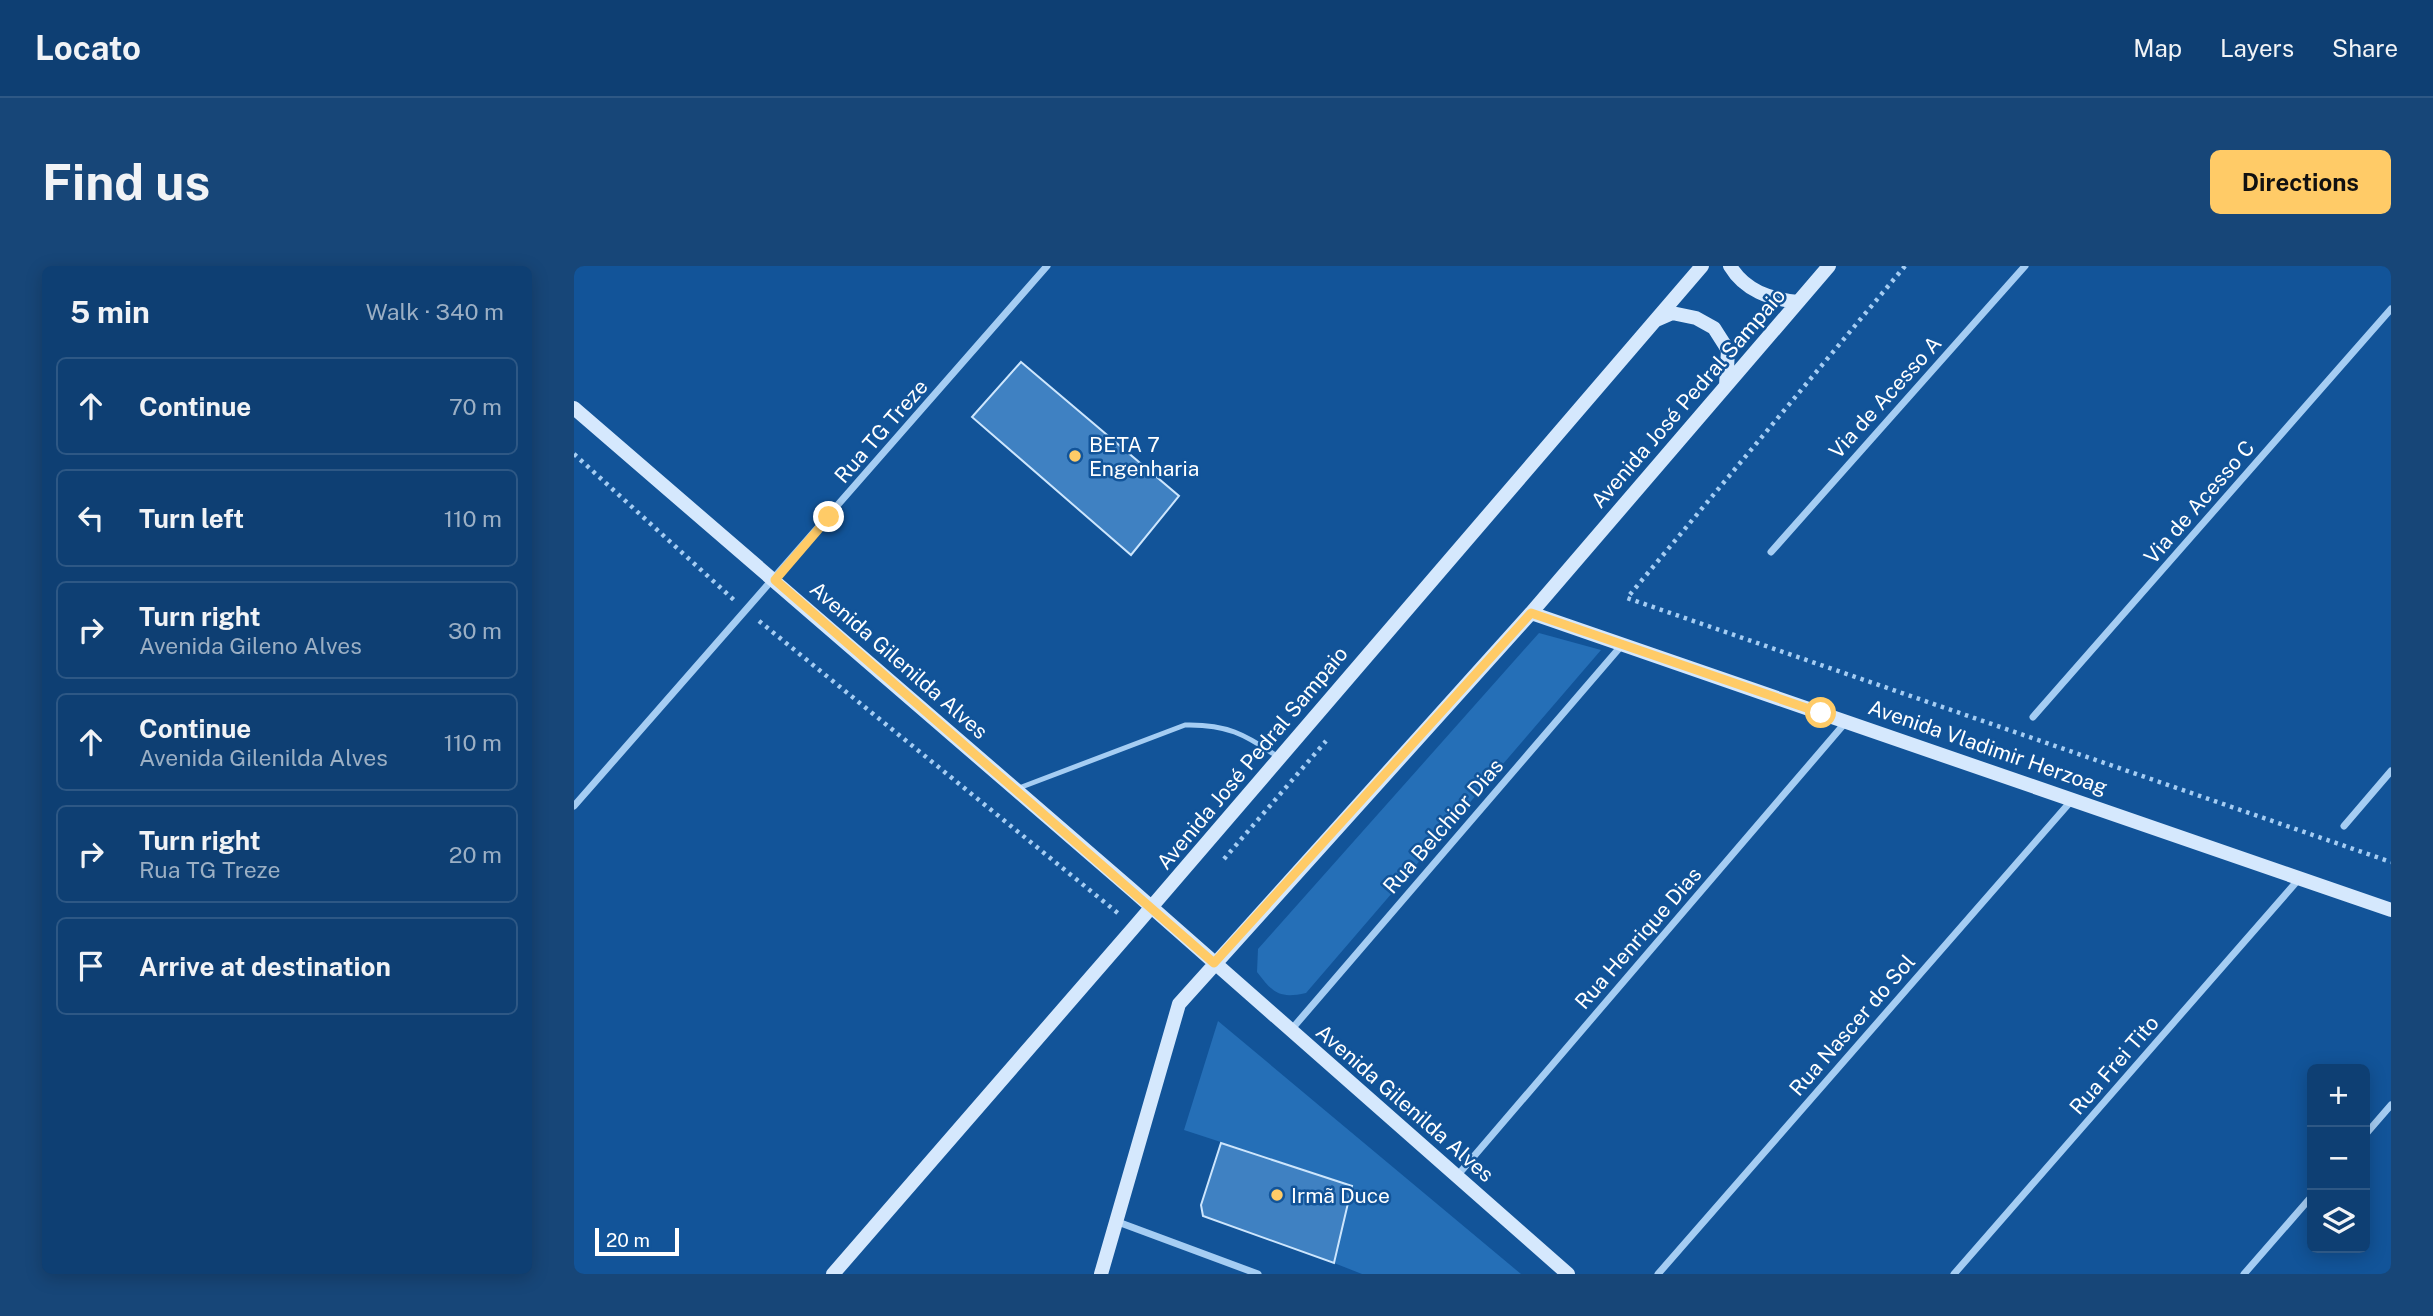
<!DOCTYPE html>
<meta charset="utf-8">
<style>
body{margin:0;font-family:"Public Sans",sans-serif;background:#174678;color:#f1f3f6}
.controls{position:absolute;right:21px;bottom:21px;display:grid;overflow:hidden;border-radius:10px;box-shadow:0 4px 18px #0003}
.controls button{width:63px;height:63px;display:grid;place-items:center;padding:0;border:0;border-bottom:2px solid #2e5885;background:#0e3f73;color:#f1f3f6;font:35px sans-serif}
.scale{position:absolute;left:21px;bottom:18px;width:84px;box-sizing:border-box;padding-left:7px;border:4px solid #fff;border-top:0;font-size:19px;line-height:24px;white-space:nowrap;color:#fff;-webkit-text-stroke:5px #125499;paint-order:stroke}
.stop{position:absolute;width:21px;height:21px;margin:-16px;border:5px solid #ffcb67;border-radius:50%;background:#fff}
.stop.end{background:#ffcb67;border-color:#fff;box-shadow:0 2px 7px #0008}
.list{margin:0;padding:0;list-style:none}
h2{display:flex;justify-content:space-between;align-items:center;height:91px;margin:0;padding:0 28px;font-size:30px}
h2 small{font-size:23px;font-weight:400;color:#9bafc4}
.list li{display:grid;grid-template-columns:46px 1fr auto;gap:21px;align-items:center;box-sizing:border-box;height:98px;margin:0 14px 14px;padding:0 14px;border:2px solid #2e5885;border-radius:10px}
.list b{display:block;font-size:26px;white-space:nowrap}
.list p{margin:0;font-size:23px;white-space:nowrap;color:#9bafc4}
.list em{font-size:23px;font-style:normal;color:#9bafc4}
.icon{flex:none;width:38px;height:38px;fill:none;stroke:currentColor;stroke-width:2;stroke-linecap:round;stroke-linejoin:round}
.map{position:relative;flex:none;width:1817px;height:1008px;overflow:hidden;border-radius:10px}
header{display:flex;align-items:center;gap:42px;box-sizing:border-box;height:98px;padding:0 35px;background:#0e3f73;border-bottom:2px solid #2e5885}
header strong{font-size:33px}
nav{display:flex;gap:38px;margin-inline-start:auto;font-size:24px}
.intro{display:flex;align-items:center;justify-content:space-between;box-sizing:border-box;height:168px;padding:0 42px}
h1{margin:0;font-size:49px}
.button{padding:18px 32px;border-radius:10px;background:#ffcb67;color:#111;font-size:24px;font-weight:700}
main{display:flex;gap:42px;padding:0 42px}
aside{flex:1;background:#0e3f73;border-radius:10px;box-shadow:0 4px 18px #0003}
.map>svg:first-child{display:block}
</style>
<header>
<strong>Locato</strong>
<nav><a>Map</a><a>Layers</a><a>Share</a></nav>
</header>
<div class="intro"><h1>Find us</h1><a class="button">Directions</a></div>
<main>
<aside>
<h2>5 min<small>Walk · 340 m</small></h2>
<ul class="list">
<li><svg class="icon" aria-label="ahead" viewBox="0 0 24 24"><path d="M12 20V5M6 11l6-6 6 6"/></svg><div><b>Continue</b></div><em>70 m</em></li>
<li><svg class="icon" aria-label="left" viewBox="0 0 24 24"><path d="M17 20v-9H6M10 6l-5 5 5 5"/></svg><div><b>Turn left</b></div><em>110 m</em></li>
<li><svg class="icon" aria-label="right" viewBox="0 0 24 24"><path d="M7 20v-9h11M14 6l5 5-5 5"/></svg><div><b>Turn right</b><p>Avenida Gileno Alves</p></div><em>30 m</em></li>
<li><svg class="icon" aria-label="ahead" viewBox="0 0 24 24"><path d="M12 20V5M6 11l6-6 6 6"/></svg><div><b>Continue</b><p>Avenida Gilenilda Alves</p></div><em>110 m</em></li>
<li><svg class="icon" aria-label="right" viewBox="0 0 24 24"><path d="M7 20v-9h11M14 6l5 5-5 5"/></svg><div><b>Turn right</b><p>Rua TG Treze</p></div><em>20 m</em></li>
<li><svg class="icon" aria-label="arrive" viewBox="0 0 24 24"><path d="M6 21V4h12l-3 4 3 4H6"/></svg><div><b>Arrive at destination</b></div></li>
</ul>
</aside>
<div class="map">
<svg width="1817" height="1008" viewBox="0 0 1817 1008">
<rect width="100%" height="100%" fill="#125499"/>
<path fill="#256fb7" d="M965,367L1027,384L732,727C705,733 699,727 683,706L684,683Z
M644,755L947,1008H788L760,997L778,919L610,864Z"/>
<path fill="#3f81c2" stroke="#cde6fd" stroke-width="2" d="M447,96L605,230L557,289L398,151Z
M647,877L778,920L760,997L629,950L627,939Z"/>
<g fill="none" stroke-linecap="round" stroke-linejoin="round">
<path stroke="#a5cdf3" stroke-width="4.5" stroke-dasharray="3.5 5" stroke-linecap="butt" d="M1331,0L1053,332L1817,596
M0,188L160,334
M185,355L545,648
M650,593L752,475"/>
<path stroke="#a5cdf3" stroke-width="5" d="M445,522L611,459C652,458 671,468 704,491"/>
<path stroke="#a5cdf3" stroke-width="7" d="M1197,286L1451,0
M1459,451L1817,43
M0,540L473,0
M1770,560L1817,505
M717,764L1048,379
M1791,869L1817,839
M883,910L1271,457
M544,956L684,1008
M1084,1008L1498,534
M1380,1008L1725,613
M1670,1008L1738,930"/>
<path stroke="#d5e8fd" stroke-width="14" d="M1156,0C1171,25 1196,33 1224,36
M1082,54L1098,47L1122,52L1140,62L1154,84L1152,120
M0,142L558,624L994,1008
M957,347L1817,644
M259,1008C551,674 839,337 1128,0
M527,1008L605,738L957,347L1255,0"/>
</g>
<g fill="none" stroke-linecap="round" stroke-linejoin="round">
<path stroke="#ffcb67" stroke-width="9" d="M255,251L201,314L640,697L957,347L1247,447"/>
</g>
<g fill="#ffcb67" stroke="#125499" stroke-width="2.5">
<circle cx="501" cy="190" r="7"/>
<circle cx="703" cy="929" r="7"/>
</g>
<g text-anchor="middle" dominant-baseline="central" stroke-width="5" stroke-linejoin="round" paint-order="stroke">
<g font-size="21" fill="#fff" stroke="#125499">
<text transform="translate(1311 131) rotate(-48)">Via de Acesso A</text>
<text transform="translate(1114 132) rotate(-49)">Avenida José Pedral Sampaio</text>
<text transform="translate(307 165) rotate(-49)">Rua TG Treze</text>
<text transform="translate(1625 236) rotate(-49)">Via de Acesso C</text>
<text transform="translate(325 394) rotate(41)">Avenida Gilenilda Alves</text>
<text transform="translate(1414 481) rotate(19)">Avenida Vladimir Herzoag</text>
<text transform="translate(678 492) rotate(-50)">Avenida José Pedral Sampaio</text>
<text transform="translate(869 560) rotate(-49)">Rua Belchior Dias</text>
<text transform="translate(1064 672) rotate(-49)">Rua Henrique Dias</text>
<text transform="translate(1278 759) rotate(-49)">Rua Nascer do Sol</text>
<text transform="translate(1540 799) rotate(-49)">Rua Frei Tito</text>
<text transform="translate(831 837) rotate(41)">Avenida Gilenilda Alves</text>
</g>
<g font-size="21" fill="#fff" stroke="#125499" text-anchor="start">
<text x="515" y="178">BETA 7<tspan x="515" dy="24">Engenharia</tspan></text>
<text x="717" y="929">Irmã Duce</text>
</g>
</g>
</svg>
<div class="controls">
<button>+</button>
<button>−</button>
<button><svg class="icon" aria-label="layers" viewBox="0 0 24 24"><path d="M12 4l9 5-9 5-9-5zM3 14l9 5 9-5"/></svg></button>
</div>
<div class="scale">20 m</div>
<div class="stop" style="left:1247px;top:447px"></div>
<div class="stop end" style="left:255px;top:251px"></div>
</div>
</main>
